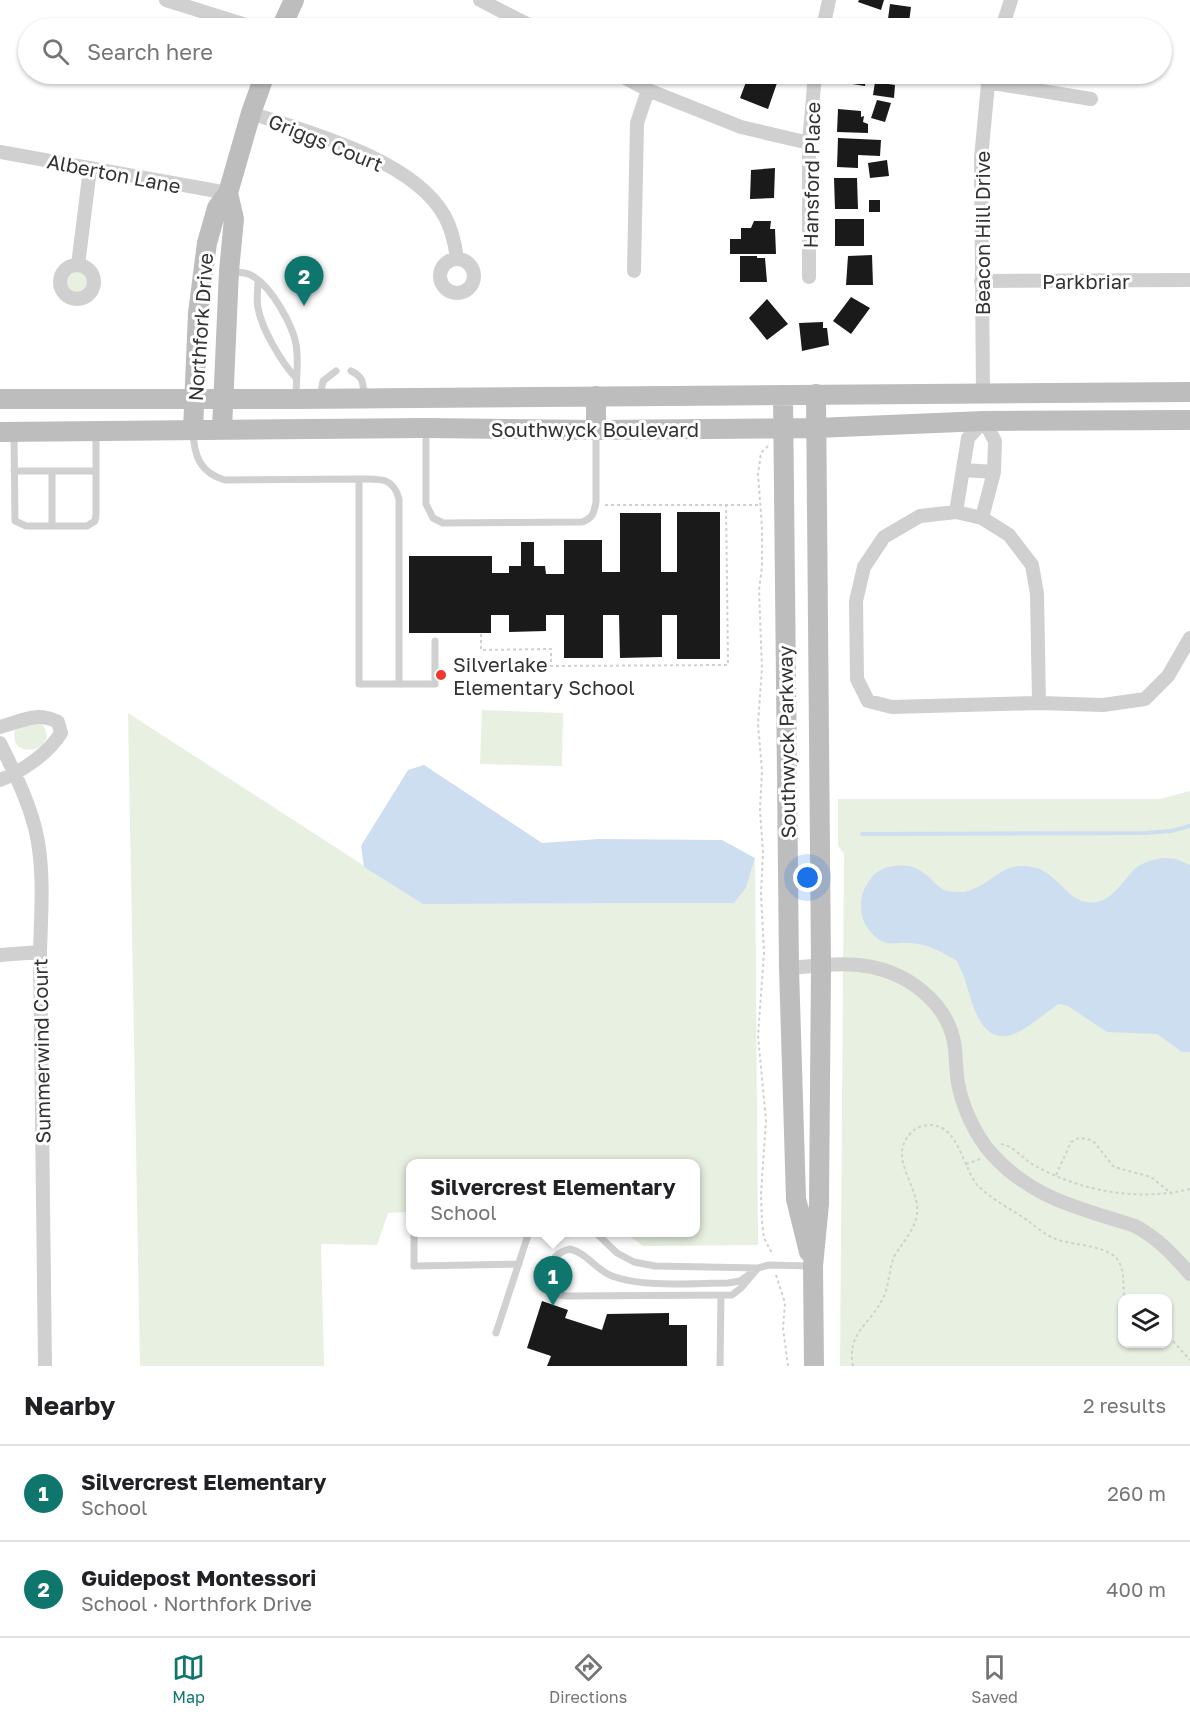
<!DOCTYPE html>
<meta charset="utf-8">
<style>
body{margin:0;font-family:"Golos Text",sans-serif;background:#f2f2f2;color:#202124}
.controls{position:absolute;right:18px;bottom:18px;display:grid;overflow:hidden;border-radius:12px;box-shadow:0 2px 4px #0004}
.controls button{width:54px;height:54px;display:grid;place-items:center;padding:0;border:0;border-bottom:2px solid #e0e0e0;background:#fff;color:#202124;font:30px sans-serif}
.you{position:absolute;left:808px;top:878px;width:21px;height:21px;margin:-15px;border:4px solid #fff;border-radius:50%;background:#1a73e8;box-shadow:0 0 0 9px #1a73e833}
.badge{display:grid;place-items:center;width:39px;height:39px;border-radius:50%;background:#0f766e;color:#fff;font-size:20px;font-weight:700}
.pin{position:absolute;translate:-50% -50px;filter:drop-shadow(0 2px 3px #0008)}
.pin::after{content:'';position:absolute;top:32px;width:21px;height:18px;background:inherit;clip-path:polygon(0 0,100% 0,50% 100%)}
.popup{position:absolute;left:406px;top:1159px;width:294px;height:78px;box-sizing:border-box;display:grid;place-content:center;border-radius:12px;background:#fff;filter:drop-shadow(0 2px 4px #0005);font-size:20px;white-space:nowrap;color:#757577}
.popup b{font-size:22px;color:#202124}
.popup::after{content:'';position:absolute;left:50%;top:100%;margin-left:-12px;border:12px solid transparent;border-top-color:#fff}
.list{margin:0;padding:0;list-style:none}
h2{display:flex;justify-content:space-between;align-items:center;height:78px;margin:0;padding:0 24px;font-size:26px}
h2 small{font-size:20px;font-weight:400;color:#757577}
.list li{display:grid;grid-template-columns:39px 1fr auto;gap:18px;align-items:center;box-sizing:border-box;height:96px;padding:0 24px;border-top:2px solid #e0e0e0}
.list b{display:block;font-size:22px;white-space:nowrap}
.list p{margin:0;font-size:20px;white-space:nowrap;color:#757577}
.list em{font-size:20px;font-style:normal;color:#757577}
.icon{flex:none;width:33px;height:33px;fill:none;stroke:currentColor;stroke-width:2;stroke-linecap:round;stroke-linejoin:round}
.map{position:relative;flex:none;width:1190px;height:1366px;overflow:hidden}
.search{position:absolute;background:#fff;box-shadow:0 2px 4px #0004;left:18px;right:18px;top:18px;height:66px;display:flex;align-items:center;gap:15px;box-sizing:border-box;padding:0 21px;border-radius:33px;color:#757577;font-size:22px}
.sheet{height:270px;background:#fff}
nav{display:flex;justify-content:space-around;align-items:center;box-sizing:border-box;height:84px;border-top:2px solid #e0e0e0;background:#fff;font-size:16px;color:#757577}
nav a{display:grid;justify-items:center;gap:3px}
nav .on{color:#0f766e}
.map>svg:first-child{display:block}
</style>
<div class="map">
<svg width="1190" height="1366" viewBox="0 0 1190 1366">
<rect width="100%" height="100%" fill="#fff"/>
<path fill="#e7f0e1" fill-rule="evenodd" d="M65 287a16 16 0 1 1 32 0a16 16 0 1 1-32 0Z
M482,710L563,713L562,766L480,764Z
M128,713L423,904L734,903L746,888L755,858L758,1245L643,1246L625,1233L696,1232V1164H410V1212L388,1213L377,1245L321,1244L324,1366H140Z
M40,722C67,751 3,764 16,727Z
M1190,791V1366H840L844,854L838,846V799H1160ZM1122,1298H1168V1344H1122Z"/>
<path fill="#cddef0" d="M424,765L542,843L599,839L722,840L755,858L746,888L734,903L423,904L364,867L361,846L408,770Z
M1162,858L1176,859L1190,865V1052H1182L1157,1034L1107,1032L1068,1006L1059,1004C1044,1013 1032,1026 1016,1033C982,1048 973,1006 966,983C964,975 960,968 957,961C944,953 928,944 911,943C898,942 888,947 877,938C867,930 861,920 861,907C861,894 864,888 871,878C882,864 907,862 921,871C929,876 935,884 942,889C947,892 958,892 964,892C988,888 1000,864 1025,866C1056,867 1063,898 1086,902C1112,906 1121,881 1136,868C1143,862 1153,860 1162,858Z"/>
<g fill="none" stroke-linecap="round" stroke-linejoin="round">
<path stroke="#cddef0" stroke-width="4" d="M862,834L1145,833L1171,831L1190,826"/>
</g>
<path fill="#1a1a1a" d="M859,0H884L881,10L858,2Z
M890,4L911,7L909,22L888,19Z
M853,22L875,28H849Z
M749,74L777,83L768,109L740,98Z
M841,74H867L865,86L840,82Z
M875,82L895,85L894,98L873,95Z
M877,100L891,103L885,122L871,118Z
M838,109L861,111V117L864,116L863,122L868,124V133L837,132Z
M838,138L881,140L880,156L858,155V168L837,167Z
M887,160L889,176L870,178L868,163Z
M775,168L774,198L750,199L751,170Z
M834,178H857L858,209H835Z
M869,200H880V212H869Z
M835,219H864V246H835Z
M754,221H771L770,229H775L776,254H730V239H741V228H751Z
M872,255L873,285H846L848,256Z
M740,256H757V258H765L767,282H740Z
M851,297L870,308L851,334L833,321Z
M767,299L788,324L767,340L749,318Z
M823,322V328H827L829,345L802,351L799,323Z
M677,512H720V659H677V615H662V657L620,658L619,615H603V658H564V615H546V631L509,632V615H491V633H409V556H492V573H509V566H521V542H534V566H545L546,574H564V540H602V572H620V513H661V572H677Z
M542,1301L568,1310L565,1318L602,1330L607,1314L669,1313V1325H687V1366H547L551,1356L527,1348Z"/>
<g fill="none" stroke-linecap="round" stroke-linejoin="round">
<path stroke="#d0d0d0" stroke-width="2" stroke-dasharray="3 3" stroke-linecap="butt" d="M768,446L761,453L758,474L762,527V567L759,590L762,668L758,724L762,770L760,810L763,853L761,894L764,953L758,1036L766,1120L761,1194L762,1222L764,1238L773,1255
M605,505H761
M481,634V650L551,649V666L728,665L726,505
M1001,1144C1014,1146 1022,1158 1032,1164C1079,1191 1137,1202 1190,1189
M966,1164L980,1159
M1056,1175L1071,1142L1079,1138L1088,1139L1094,1142L1114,1167L1151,1177L1172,1194
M776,1275L785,1303L783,1328L788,1366
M1168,1338L1172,1340L1190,1360
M853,1366C846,1333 871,1324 883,1298C890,1285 888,1269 895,1255C903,1242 914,1231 917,1215C921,1188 887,1158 910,1134C915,1128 922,1125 930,1125C959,1125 963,1169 978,1186C990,1198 1012,1210 1027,1220C1035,1226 1044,1234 1053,1238C1071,1246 1105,1244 1117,1259C1125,1269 1123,1286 1124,1298"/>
<path stroke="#d0d0d0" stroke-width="7" d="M231,272C239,272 248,272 254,277C272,288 292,324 296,344C299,361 296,380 296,397
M258,280C258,289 256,299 258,308C262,330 282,363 296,378
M351,371C364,377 363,383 364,396
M320,398L323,381L336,371
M426,430V504L433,518L443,523L582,522C593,518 594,513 596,502V432
M193,431C194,456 200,473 225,480L359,479C378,479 393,476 399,499V684H359V479
M14,434L15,521L26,526H87L95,521L96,514V432
M14,471H96
M52,526V471
M399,684H435V641
M414,1232V1266L519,1264
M595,1232L617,1253L634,1262L655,1266L758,1268L769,1265L812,1266
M570,1249C587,1253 596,1270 612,1276C643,1288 694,1283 728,1283L740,1281L758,1268L741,1288L732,1295L566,1296L559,1295C547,1278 545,1255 570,1249Z
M496,1333L529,1232
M720,1366L721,1296"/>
<path stroke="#d0d0d0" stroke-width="14" d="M166,0L256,28
M480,0L535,28
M823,28L829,0
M1002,28L1011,0
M618,74L648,90L741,127L809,143
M987,82L1091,99
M251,113C310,133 412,159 444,215C452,229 455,243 457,259
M0,152L228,193
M440 276a17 17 0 1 1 34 0a17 17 0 1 1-34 0Z
M78,265L90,169
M60 282a17 17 0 1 1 34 0a17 17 0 1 1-34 0Z
M634,271L637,123L648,90
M809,277V143L815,74
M981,281L1190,280
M983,393L981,158L989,74
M964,470L994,472
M956,512L968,438L984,421L995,441L994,472L982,518
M1039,703L1037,594L1032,565L1009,535L982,518L956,512L920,516L884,537L864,567L856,601L857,679L868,701L892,707L1039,703L1103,705L1145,699L1168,676L1190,638
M0,727C23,721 36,711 58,722L61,733C49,753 21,772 0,780
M0,743C15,774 32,807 38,842C44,878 41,915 40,952L45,1366
M0,955L40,952
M789,968C814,966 842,962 866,966C906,972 946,1001 954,1042C957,1057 955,1073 959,1088C964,1110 976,1136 991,1153C1032,1199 1080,1208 1135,1226C1158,1238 1173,1255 1190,1274"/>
<path stroke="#bdbdbd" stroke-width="20" d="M281,28L294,0
M783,395L789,968L796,1199L809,1252
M596,396V430
M0,399H296L1190,392
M222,429L229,271L234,219L228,193
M193,430L198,313L207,243L217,208L228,193L251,113L265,74
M0,432L426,428L596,430L816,428L984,421L1190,420
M814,1366L813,1266L819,1204L821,966L816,394"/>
</g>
<circle fill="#f2382d" stroke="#fff" stroke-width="2" cx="441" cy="675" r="6"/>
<g text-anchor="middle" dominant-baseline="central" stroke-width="6" stroke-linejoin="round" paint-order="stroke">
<g font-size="20" fill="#333" stroke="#fff">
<text transform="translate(326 142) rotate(22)">Griggs Court</text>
<text transform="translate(114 173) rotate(11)">Alberton Lane</text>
<text transform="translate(811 175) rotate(-89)">Hansford Place</text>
<text transform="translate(982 233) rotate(-90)">Beacon Hill Drive</text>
<text x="1086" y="281">Parkbriar</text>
<text transform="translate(200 327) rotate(-86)">Northfork Drive</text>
<text x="595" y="429">Southwyck Boulevard</text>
<text transform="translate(786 742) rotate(-91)">Southwyck Parkway</text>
<text transform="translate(41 1051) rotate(-91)">Summerwind Court</text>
</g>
<g font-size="20" fill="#333" stroke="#fff" text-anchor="start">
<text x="453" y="664">Silverlake<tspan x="453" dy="23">Elementary School</tspan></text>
</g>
</g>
</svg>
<div class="controls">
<button><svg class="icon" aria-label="layers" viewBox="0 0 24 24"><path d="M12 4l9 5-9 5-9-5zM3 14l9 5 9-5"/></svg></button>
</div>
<div class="you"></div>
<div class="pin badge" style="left:553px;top:1306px">1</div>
<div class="popup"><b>Silvercrest Elementary</b>School</div>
<div class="pin badge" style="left:304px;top:306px">2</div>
<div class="search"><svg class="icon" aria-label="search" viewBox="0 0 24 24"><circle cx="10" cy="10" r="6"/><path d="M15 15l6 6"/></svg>Search here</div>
</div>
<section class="sheet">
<h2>Nearby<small>2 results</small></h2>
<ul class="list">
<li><span class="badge">1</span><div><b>Silvercrest Elementary</b><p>School</p></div><em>260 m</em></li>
<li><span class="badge">2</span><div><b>Guidepost Montessori</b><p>School · Northfork Drive</p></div><em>400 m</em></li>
</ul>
</section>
<nav>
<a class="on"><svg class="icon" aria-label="map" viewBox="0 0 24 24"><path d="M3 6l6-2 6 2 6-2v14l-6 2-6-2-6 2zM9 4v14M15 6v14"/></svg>Map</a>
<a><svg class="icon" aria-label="directions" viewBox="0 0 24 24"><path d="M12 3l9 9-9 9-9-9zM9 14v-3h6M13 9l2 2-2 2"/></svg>Directions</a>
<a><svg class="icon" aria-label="saved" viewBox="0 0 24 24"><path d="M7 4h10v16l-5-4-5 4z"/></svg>Saved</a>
</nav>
